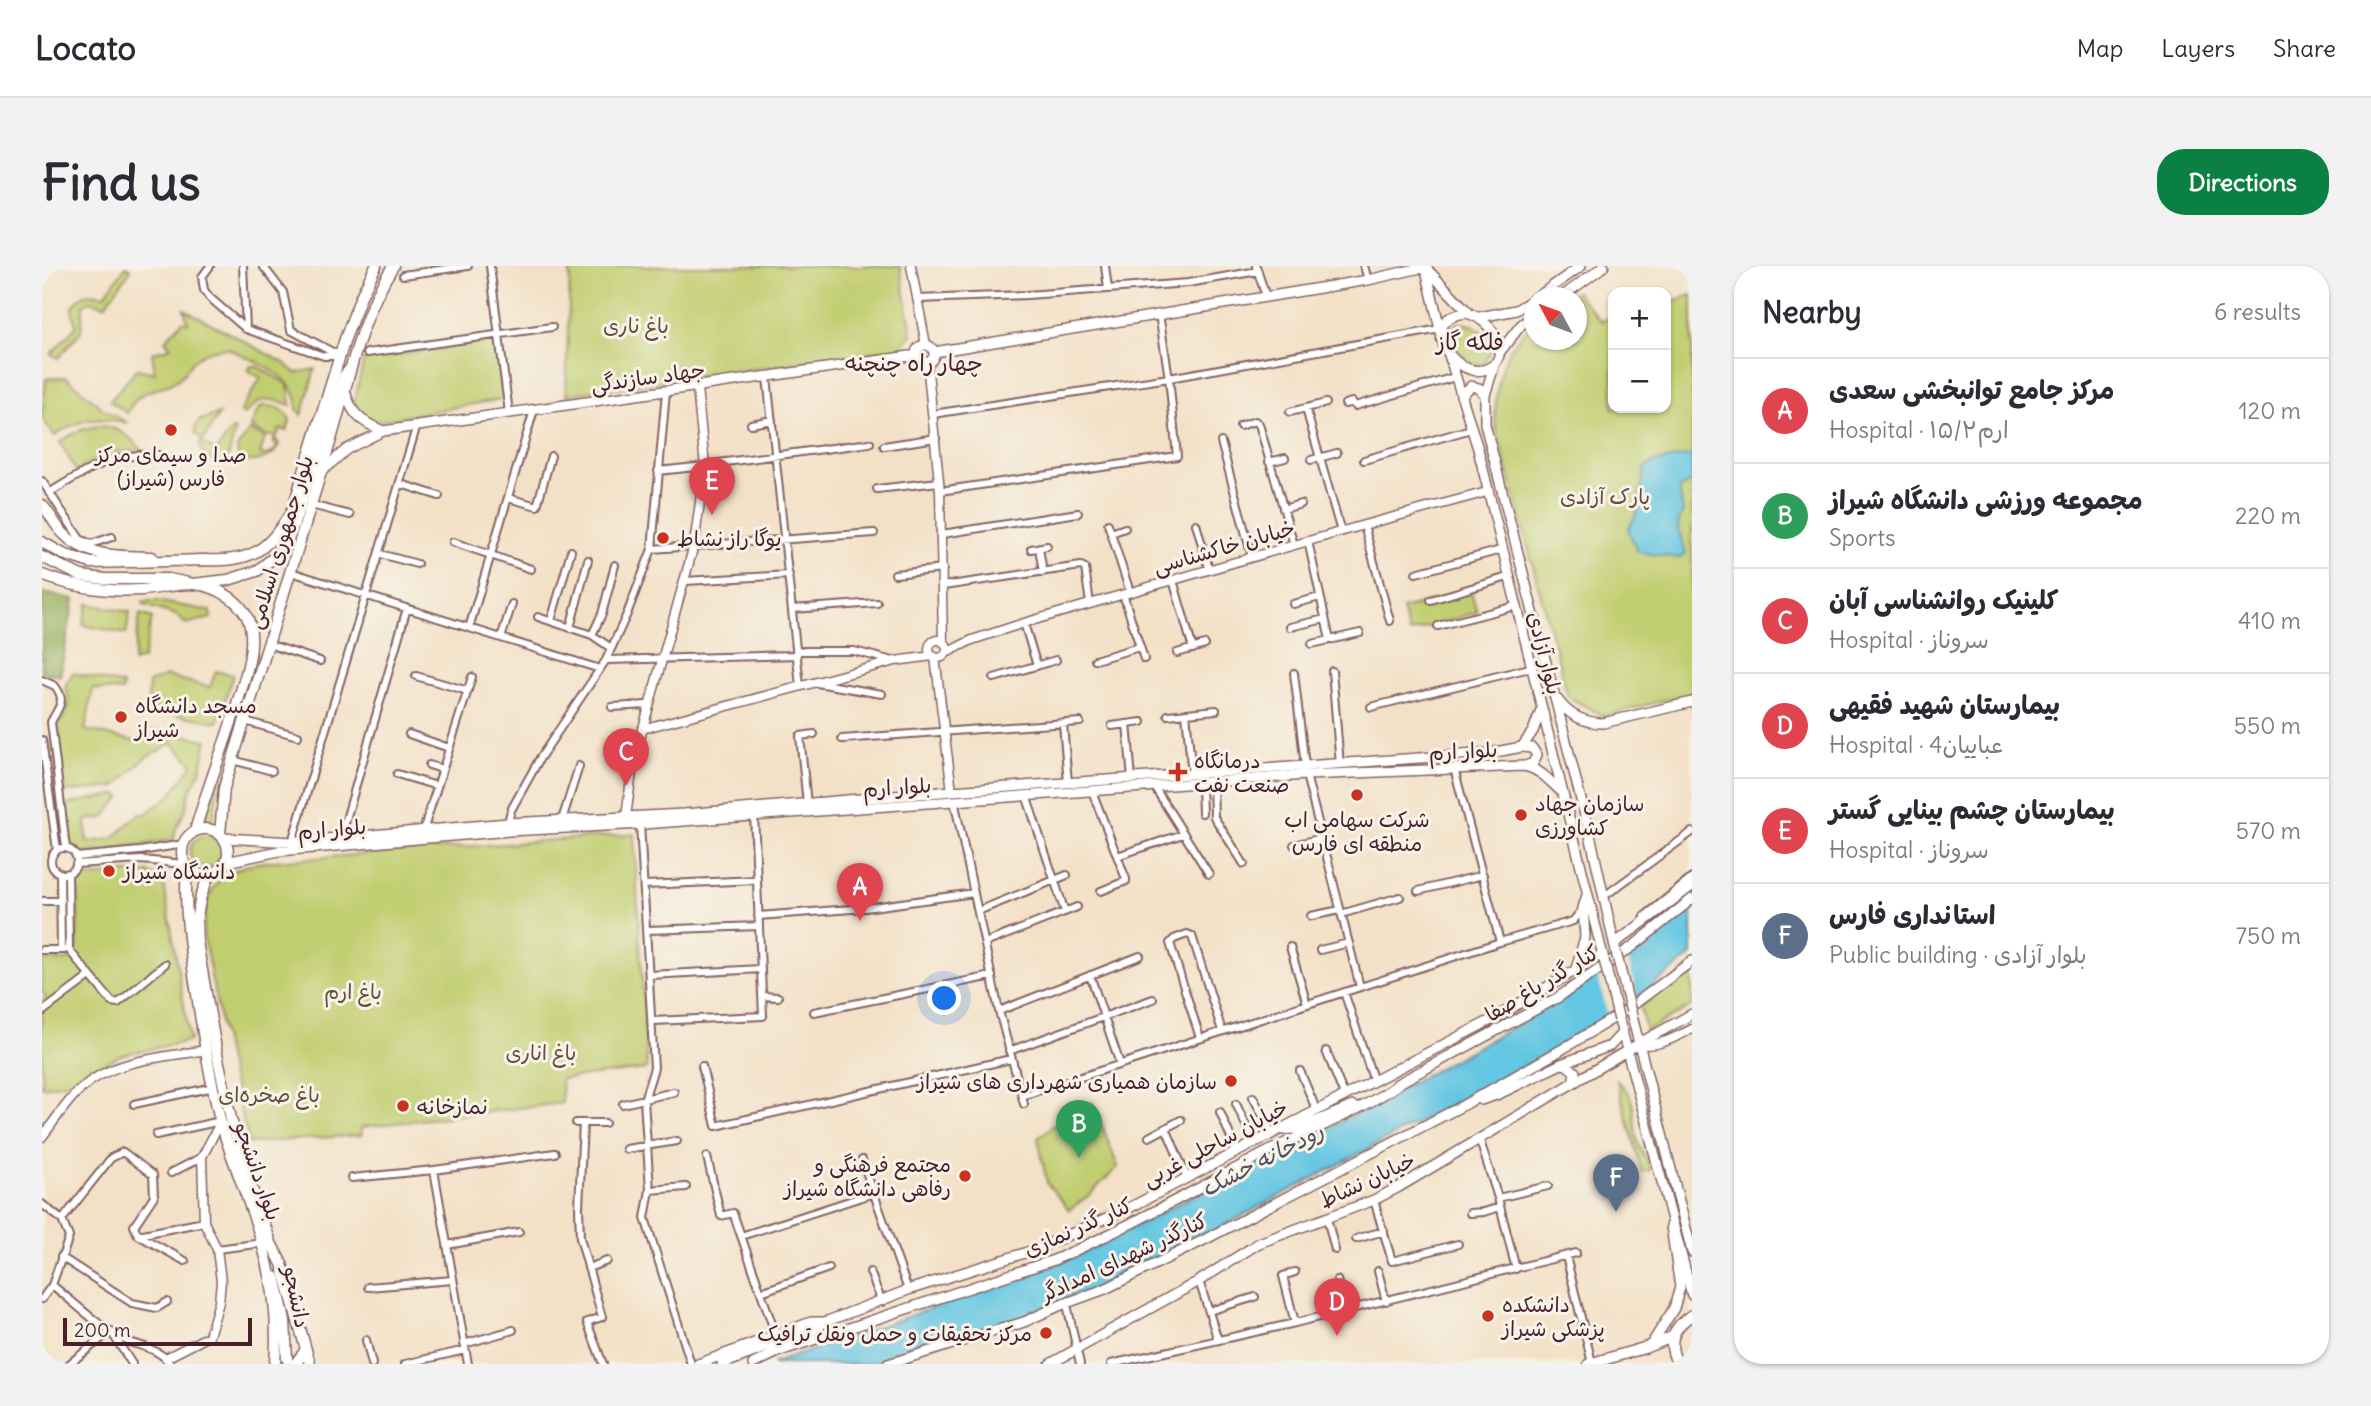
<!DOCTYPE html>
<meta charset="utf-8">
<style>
body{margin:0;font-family:Delius,"Playpen Sans Arabic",sans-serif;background:#f2f2f3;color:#2b2b33}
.controls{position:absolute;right:21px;top:21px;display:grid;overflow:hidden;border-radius:14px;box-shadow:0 2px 5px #0004}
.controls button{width:63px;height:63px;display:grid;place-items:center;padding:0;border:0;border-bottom:2px solid #e1e1e2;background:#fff;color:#2b2b33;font:35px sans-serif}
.compass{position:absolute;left:1482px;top:21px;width:63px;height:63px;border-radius:50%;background:#fff;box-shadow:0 2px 5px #0004;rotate:311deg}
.scale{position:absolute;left:21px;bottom:18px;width:189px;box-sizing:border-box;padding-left:7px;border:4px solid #4a1f2b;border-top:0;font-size:19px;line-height:24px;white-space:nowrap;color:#4a1f2b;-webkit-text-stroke:5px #f7f3e8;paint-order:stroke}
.you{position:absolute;left:903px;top:733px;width:24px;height:24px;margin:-18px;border:5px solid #fff;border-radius:50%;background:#1a73e8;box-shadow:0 0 0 10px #1a73e833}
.badge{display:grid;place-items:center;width:46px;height:46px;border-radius:50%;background:#0b8043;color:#fff;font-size:23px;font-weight:700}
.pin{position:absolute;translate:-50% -58px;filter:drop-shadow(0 2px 4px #0008)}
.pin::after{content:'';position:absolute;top:37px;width:24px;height:21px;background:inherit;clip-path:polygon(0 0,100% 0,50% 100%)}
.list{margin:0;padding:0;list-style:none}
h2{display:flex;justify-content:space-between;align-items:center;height:91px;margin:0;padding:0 28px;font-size:30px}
h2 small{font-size:23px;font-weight:400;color:#7c7c81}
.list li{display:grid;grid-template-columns:46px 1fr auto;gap:21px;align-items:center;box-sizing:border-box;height:105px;padding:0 28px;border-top:2px solid #e1e1e2}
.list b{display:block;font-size:26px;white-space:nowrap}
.list p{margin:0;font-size:23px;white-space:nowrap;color:#7c7c81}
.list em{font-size:23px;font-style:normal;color:#7c7c81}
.map{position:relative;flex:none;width:1650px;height:1098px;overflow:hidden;border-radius:28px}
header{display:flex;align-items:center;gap:42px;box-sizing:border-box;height:98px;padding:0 35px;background:#fff;border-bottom:2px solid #e1e1e2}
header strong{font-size:33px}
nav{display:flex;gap:38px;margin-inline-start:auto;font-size:24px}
.intro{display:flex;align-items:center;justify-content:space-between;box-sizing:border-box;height:168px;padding:0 42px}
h1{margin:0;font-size:49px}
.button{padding:18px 32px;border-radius:28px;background:#0b8043;color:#fff;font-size:24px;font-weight:700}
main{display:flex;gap:42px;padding:0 42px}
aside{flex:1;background:#fff;border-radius:28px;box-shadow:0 2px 5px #0004}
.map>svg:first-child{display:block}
</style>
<header>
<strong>Locato</strong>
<nav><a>Map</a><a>Layers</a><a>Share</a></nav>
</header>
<div class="intro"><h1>Find us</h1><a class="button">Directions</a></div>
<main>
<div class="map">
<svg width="1650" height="1098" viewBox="0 0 1650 1098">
<rect width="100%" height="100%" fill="#f7f3e8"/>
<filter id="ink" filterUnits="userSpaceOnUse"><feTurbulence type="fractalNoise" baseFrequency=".0143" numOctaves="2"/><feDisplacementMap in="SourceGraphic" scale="14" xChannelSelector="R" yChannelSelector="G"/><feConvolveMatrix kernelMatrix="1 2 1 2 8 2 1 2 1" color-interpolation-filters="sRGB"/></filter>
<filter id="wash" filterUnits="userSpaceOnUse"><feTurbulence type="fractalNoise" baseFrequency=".00686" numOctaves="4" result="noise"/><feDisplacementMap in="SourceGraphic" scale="28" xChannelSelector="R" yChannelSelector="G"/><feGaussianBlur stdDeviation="1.57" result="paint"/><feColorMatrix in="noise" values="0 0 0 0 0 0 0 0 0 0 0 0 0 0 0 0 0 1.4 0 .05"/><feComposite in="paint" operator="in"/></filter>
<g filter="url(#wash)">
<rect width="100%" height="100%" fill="#f3e1c7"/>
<path fill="#c1ce70" stroke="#86764e" stroke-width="2" d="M84,0L88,3V5L63,39L48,35L41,39L39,65L16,92L9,88L34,61L30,43C38,27 47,26 63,29Z
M528,0H858L870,68L859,82L524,129Z
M1534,26L1559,55L1571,51V142H1624V37L1650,29V427L1562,450L1526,431L1453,157C1453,119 1460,81 1492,57V74H1534V32L1527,31Z
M142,43L244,98L254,107L273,103L260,149L255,144C259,110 210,95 186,82C174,82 157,87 150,96C145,103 142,109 135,114C114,128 100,118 85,147L68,135L95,103L113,107L110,87L129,81L123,74L141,55L146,57Z
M1415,57L1430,59L1446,70L1449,84L1441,97L1431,98L1414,83L1409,64Z
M454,75L461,133L330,156L311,142L322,93Z
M209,100H214L245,118L247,123L249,139C226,131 219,130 202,149L198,146L219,112L206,104Z
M24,111L61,143L86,157C57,151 38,151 13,170L0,152L4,113Z
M220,140C232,139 243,143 248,154L245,165L238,163L235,170H224L209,161L215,146Z
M177,148L161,175L163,179L174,185L190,164L193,165L186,192L180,196C166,197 154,186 159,171L154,169L153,162L158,154Z
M60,160C80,163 87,170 101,185L65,186L34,205L18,176C33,166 42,161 60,160Z
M208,164L223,172L218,188C226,191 231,188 235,181L231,175L233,172L237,178C233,193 210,198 197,194L195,182Z
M1429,325L1435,346L1367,367L1360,343Z
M101,335H114L169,345V352L144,358L134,349L102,339Z
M46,338L88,346L84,368L41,359Z
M98,348L110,352L101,393L91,396Z
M213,388L217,389L176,516L171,556L162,559L167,537Z
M174,405L191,409L176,456L113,445L115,436L106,434L107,417L124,410L168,421Z
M31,407L81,419L80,425L51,423L43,464L93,475L109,472L112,464L165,474L158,506L147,526L144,543L133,565L132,574L41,587L27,577L22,539L76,528L79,531L61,552L44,554L45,576L70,573L96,549L103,548L128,530L151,498L130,477L104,491L73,521L22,526L16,460C27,446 30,436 23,420Z
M592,568L605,803L519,813L520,837L319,861L320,869L207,877L186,796L161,668C163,622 175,604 221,596Z
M148 586a16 16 0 1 1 32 0a16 16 0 1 1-32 0Z
M83,607H106L121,613L148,775L79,789L24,817L0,821V734L4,731L0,725V694H25L35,682L36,613Z
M1650,700V740L1604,765L1598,740Z
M1575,815C1598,833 1589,849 1595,873C1597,885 1606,892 1609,904L1600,906Z
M1051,836L1076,901L1046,930L1027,944L1005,917L996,872L1029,845Z"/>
<path fill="#98b162" stroke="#716846" stroke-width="2" d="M0,327L32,333L18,410L0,406Z"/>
<path fill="#64c6e2" stroke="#577286" stroke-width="2" d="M1650,189V215L1637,223L1641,246L1637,253L1636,263L1644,287L1637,292L1596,286L1586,264L1595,246L1603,202L1613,196Z
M1650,638V689L1604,725L1514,783L1153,975L1142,977L1053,1023L1028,1031L985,1051L896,1078L823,1098H730L1010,1000L1056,980L1195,906L1288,862L1513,738L1590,685Z"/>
<path fill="#f3e1c7" d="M1584,685L1596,734L1567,754L1555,706Z"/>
</g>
<g filter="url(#ink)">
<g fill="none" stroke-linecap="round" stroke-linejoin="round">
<defs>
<path id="minor" d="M168,0L160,11L162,24L167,31L204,63L282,90H298
M201,0L204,63
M221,0L241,26L249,64L296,89
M448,0L467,147
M1063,0L1066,23
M1214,0L1224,31
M1322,0L1326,14
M361,9L426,0
M875,33L985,29L1146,17L1216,5
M325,87L510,61
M725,111L758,420
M1303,138L1310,136L1313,140L1413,111
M1264,143L1299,266
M1248,146L1284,137
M891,148L1127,112L1398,63
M709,158L730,154
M1198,160L1213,155L1217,158L1252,279
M1179,176L1210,291
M842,180L894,172
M1269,194L1295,187
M1322,194L1429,163
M1227,196L1243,192
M676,197L828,177
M616,205L663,200
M0,215L38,273L49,278L70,271
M359,218L397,230
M835,223L897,216
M898,225L1135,190L1127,112L1117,48
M7,227C45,204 70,186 116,189
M466,232L495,240L509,190
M269,239L308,249
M1241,243L1259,238
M1066,258L1088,326
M1154,258L1167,303
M1322,259L1348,355
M1069,267L1083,262
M900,268L1036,247
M1266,275L1288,374
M411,276L489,303
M997,282L1001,306
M610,283L832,267
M989,283L1005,280
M338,288L375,298
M249,306L558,403
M1374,307L1459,284
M853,308L901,303
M1131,314L1151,383
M643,315L747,309
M901,320L1039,300L1043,302L1048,338
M1081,328L1102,393
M1389,334L1466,311
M1251,338L1278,331
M750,343L835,337
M496,351L550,369L569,382
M509,355L529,285
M982,357L995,400
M1396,360L1474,340
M1248,361L1283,353
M427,362L492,144
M528,362L546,294
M550,369L560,348L573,299
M459,372L470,338
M226,378L278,395
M1270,378L1318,367
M754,385H812L851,395
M1135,387L1163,379
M564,394L755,389
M1053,394L1097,381
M1290,405L1298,499
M1252,407L1263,500
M374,410L426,425
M952,412L1014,394
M0,414L13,420C25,435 16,442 9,456L24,582
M775,417L840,428
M570,441L606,439
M1329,441L1488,402
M1144,447L1150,509
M1126,449L1174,444
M203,455L256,470
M1021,458L1026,517
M1085,458L1090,513
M1070,460L1100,456
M367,468L407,482
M800,473L1038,456
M0,474L15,584
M191,494L230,505
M387,499L400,503
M1412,502L1458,676
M355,508L395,520
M1264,509L1318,721
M1171,517L1172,551L1202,598
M1159,518L1160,547
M1113,522L1167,608
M1050,525L1084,613V615L1059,625
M984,529L1023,646
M912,534L957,745L982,838
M765,538L758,470L772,468
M520,554L537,500
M466,557L469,544L498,492L564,394L585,348L610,283L624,126
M598,558L612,802L602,834L608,924L603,952L649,1098
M381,565L430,411
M299,571L365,342
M250,576L375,159
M1252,579L1280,572
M9 595a13 13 0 1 1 26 0a13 13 0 1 1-26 0Z
M1075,590L1141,568
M34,591L98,585L142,578
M34,598L99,594L143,598
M18,607L19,684
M26,607L27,684
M602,619L715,614
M1376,625L1441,609
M1561,631L1650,566
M0,635H19
M936,645L1025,609
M1299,648L1358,631
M716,650L823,642L932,627
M1269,650L1298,644
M1603,650L1650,612
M605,664L717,660
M943,677L1035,641
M1248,681L1265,738
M0,684H22
M27,684L70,736L76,737L123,698
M1278,684L1307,677
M608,709L719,703
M1048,709L1078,798
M1302,726L1331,813
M720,730L736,731
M957,745L1098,690
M0,746L48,710
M772,746L950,710
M611,755L721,750L712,548
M1158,772L1128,677L1132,673L1145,668L1150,670L1180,765
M967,785L1111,733
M1284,785L1302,829
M660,800L674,860L969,793
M1258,805L1274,843
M980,830L1458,676L1531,655L1540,644
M1211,831L1230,867
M92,838L172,821
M581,838L632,826
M1194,838L1212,876
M1178,846L1195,886
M534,857H563
M541,857L537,941L538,972L560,1051L545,1056L561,1098
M1124,862L1139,854
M114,869L179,855
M1107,871L1124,862L1145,912
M1438,875L1456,932L1474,1003
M584,883L635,875
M665,891L679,950L691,947L734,1069
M820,894L866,1024
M392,904L426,1098
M129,907L160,891
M310,912L392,904L513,887
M608,924L644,921
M1456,932L1506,920
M1332,934L1350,995L1416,978
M0,938L20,954L27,971L10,1019L0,1033
M1428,947L1442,946L1458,941
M1285,952L1293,984
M20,954L69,892L81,886L111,909L112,930L92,960L96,969
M96,969L162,956
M96,969L143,995
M699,970L832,927
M1314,973L1342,965
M405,979L477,966
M175,983L221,977
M1524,990L1550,1097
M19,991L90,1037L115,1042L125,1036
M546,1002L565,995
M1336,1005L1344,1035
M828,1006L840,1036
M1253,1006L1241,1010L1253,1057
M1295,1014L1303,1045
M1157,1015L1176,1074
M10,1019C34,1038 58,1062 85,1075C101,1081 118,1083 128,1098
M326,1021L411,1014
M719,1026L787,1002
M1026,1043L1038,1098
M1167,1045L1213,1031
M70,1067L90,1098
M324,1074L330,1098
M422,1078L471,1064
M27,1098L69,1065
M363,1098L423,1084
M1069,1098L1253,1057L1534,987"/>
<path id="tertiary" d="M869,0L884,79
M885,96L898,225L901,376
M887 383a9 9 0 1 1 18 0a9 9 0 1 1-18 0Z
M904,387L930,374L982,357L1322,259L1445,226
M893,391L910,525
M600,463L853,395L891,390
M584,551L591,498L652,279L663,200L655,122
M1596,778C1615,782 1634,771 1650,763
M0,871C13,855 25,834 41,821C72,793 125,791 164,784
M124,1092L167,1070L177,1036L179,1015L175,983L162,956L160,891L179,855"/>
<path id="secondary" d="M1383,1L1428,48
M1384,4L1398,63
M1494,32L1539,0
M1518,32L1562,0
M1424,47C1452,53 1474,95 1441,104C1411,111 1373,52 1424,47Z
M1438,51L1474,44L1492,33
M874 88a9 9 0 1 1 18 0a9 9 0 1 1-18 0Z
M892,86L1326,14L1383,1
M1457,87L1479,59L1492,49
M1407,89L1436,183L1562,694
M1453,97L1443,129V158L1549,573L1574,686
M303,125C310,149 318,155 341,165
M1419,130L1429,120L1437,122L1443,129
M280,205L305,183L341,165L875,89
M1516,434C1526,449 1543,457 1561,457L1650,436
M1480,481L1490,482L1495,489L1491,497L1484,500
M182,572L250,576L466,557L642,548L910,525L1448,487L1480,481L1491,465L1499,444
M184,596L237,585L467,565L601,558L1264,509L1482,500C1499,503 1508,516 1521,527
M1572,678L1650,620
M1534,703L1543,671L1541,642L1545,629
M1589,746L1650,986
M1577,754L1650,1029
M1519,798L1525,799L1533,806L1531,817
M1355,818L1515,732L1590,681L1650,633
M1439,834L1457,828L1519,798L1568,780L1581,766
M1242,864L1258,862L1311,840
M1609,1079L1632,1042L1638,1021L1629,960
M656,1098L769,1056H782
M680,1098L772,1064L783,1056L866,1024L995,983L1087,942L1451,753L1561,688
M711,1098L738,1085L1012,994C1087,961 1158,921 1231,883C1275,861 1318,846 1358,817
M846,1098L982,1056L1019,1039L1063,1023L1160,975L1422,839L1519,784L1583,745L1650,695
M1008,1098L1157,1015L1217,977L1332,934L1357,921L1596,778L1650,748"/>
<path id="primary" d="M0,239C8,247 12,258 20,266C43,292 78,290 110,291
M157,294C209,296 223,288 250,245L303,73L319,30L334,0
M0,309C31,321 66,326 99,324C117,323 135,317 152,318C176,320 203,336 208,360C213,386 202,414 195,438C182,481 165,522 153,565
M140 586a23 23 0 1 1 46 0a23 23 0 1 1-46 0Z
M178,568L182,522C217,408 252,294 287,180C306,119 316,55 351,0
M145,600C141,648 150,694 157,742C163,780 169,820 179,857C191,898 209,937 220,977C232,1016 236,1058 233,1098
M167,609L159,630L154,655L155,676L174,783L189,853L204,906L229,977L240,998L268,1098
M233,1011L243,1054L245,1093
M253,1098L263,1085
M1547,1098L1602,1082L1630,1071
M1636,1098C1624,1078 1631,1060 1650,1049"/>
<path id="trunk" d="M0,276L21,288L49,297L164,294
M0,291L39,310L63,313H127L151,318L186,314L215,305L237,287L248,269L302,110L308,103"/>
</defs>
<use href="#minor" stroke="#856362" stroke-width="10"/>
<use href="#tertiary" stroke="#856362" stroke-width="11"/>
<use href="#secondary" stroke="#856362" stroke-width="12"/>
<use href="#primary" stroke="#856362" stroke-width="13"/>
<use href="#trunk" stroke="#856362" stroke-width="13"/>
<use href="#minor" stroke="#fff" stroke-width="6"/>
<use href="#tertiary" stroke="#fff" stroke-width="8"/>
<use href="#secondary" stroke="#fff" stroke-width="9"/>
<use href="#primary" stroke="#fff" stroke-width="10"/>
<use href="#trunk" stroke="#fff" stroke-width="10"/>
<defs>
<path id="secondary-bridge" d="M1574,686L1589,746
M1562,694L1577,754"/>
</defs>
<use href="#secondary-bridge" stroke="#856362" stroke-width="12" stroke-linecap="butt"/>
<use href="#secondary-bridge" stroke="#fff" stroke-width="9"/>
</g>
</g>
<g fill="#c8321e" stroke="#f7f3e8" stroke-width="2.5">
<circle cx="129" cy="164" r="7"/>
<circle cx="621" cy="272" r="7"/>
<circle cx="79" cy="451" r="7"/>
<path d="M1132.5 495.5h7v7h7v7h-7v7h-7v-7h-7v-7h7z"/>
<circle cx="1315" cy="529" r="7"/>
<circle cx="1479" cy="549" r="7"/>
<circle cx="67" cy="605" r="7"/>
<circle cx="1189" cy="815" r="7"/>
<circle cx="361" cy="840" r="7"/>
<circle cx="923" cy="910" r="7"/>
<circle cx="1446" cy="1050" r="7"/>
<circle cx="1004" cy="1067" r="7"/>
</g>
<g text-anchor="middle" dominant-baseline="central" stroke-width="6" stroke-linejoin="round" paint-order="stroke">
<g font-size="21" fill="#684b3c" stroke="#f7f3e8">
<text x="594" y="59">باغ ناری</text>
<text x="1563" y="230">پارک آزادی</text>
<text x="311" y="725">باغ ارم</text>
<text x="499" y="786">باغ اناری</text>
<text x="227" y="828">باغ صخره‌ای</text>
</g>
<g font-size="21" fill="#4a1f2b" stroke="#f7f3e8">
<text transform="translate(606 111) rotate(-8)">جهاد سازندگی</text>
<text transform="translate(238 276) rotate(-73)">بلوار جمهوری اسلامی</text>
<text transform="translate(1182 281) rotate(-16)">خیابان خاکشناسی</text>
<text transform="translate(1503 387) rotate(76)">بلوار آزادی</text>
<text transform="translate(1421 485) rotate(-3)">بلوار ارم</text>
<text transform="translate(855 521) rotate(-4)">بلوار ارم</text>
<text transform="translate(290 563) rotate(-5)">بلوار ارم</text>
<text transform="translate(1500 717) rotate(-31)">کنار گذر باغ صفا</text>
<text transform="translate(1173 877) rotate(-28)">خیابان ساحلی غربی</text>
<text transform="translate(216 905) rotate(71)">بلوار دانشجو</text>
<text transform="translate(1325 914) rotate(-25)">خیابان نشاط</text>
<text transform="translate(1036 961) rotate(-24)">کنار گذر نمازی</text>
<text transform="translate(1082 991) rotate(-25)">کنارگذر شهدای امدادگر</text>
<text transform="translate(255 1031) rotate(79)">دانشجو</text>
</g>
<g font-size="21" fill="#4a1f2b" stroke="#f7f3e8" text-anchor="start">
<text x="129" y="188" text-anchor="middle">صدا و سیمای مرکز<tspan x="129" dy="24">فارس (شیراز)</tspan></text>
<text x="635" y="272">یوگا راز نشاط</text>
<text x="93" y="439">مسجد دانشگاه<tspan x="93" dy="24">شیراز</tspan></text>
<text x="1152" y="494">درمانگاه<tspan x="1152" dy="24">صنعت نفت</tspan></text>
<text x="1493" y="537">سازمان جهاد<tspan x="1493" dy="24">کشاورزی</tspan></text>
<text x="1315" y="553" text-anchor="middle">شرکت سهامی اب<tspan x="1315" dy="24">منطقه ای فارس</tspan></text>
<text x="81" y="605">دانشگاه شیراز</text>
<text x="1175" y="815" text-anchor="end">سازمان همیاری شهرداری های شیراز</text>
<text x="375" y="840">نمازخانه</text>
<text x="909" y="898" text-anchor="end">مجتمع فرهنگی و<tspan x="909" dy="24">رفاهی دانشگاه شیراز</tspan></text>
<text x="1460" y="1038">دانشکده<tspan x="1460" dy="24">پزشکی شیراز</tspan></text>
<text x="990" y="1067" text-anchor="end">مرکز تحقیقات و حمل ونقل ترافیک</text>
</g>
<g font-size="23" fill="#4a1f2b" stroke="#f7f3e8">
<text x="1428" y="75">فلکه گاز</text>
<text x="872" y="96">چهار راه چنچنه</text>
</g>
<g font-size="23" font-style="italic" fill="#525162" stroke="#f7f3e8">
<text transform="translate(1220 893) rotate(-27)">رودخانه خشک</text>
</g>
</g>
</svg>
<div class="controls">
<button>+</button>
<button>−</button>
</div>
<svg class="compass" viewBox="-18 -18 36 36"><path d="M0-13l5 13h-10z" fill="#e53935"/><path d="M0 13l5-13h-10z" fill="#7c7c81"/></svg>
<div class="scale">200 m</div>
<div class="you"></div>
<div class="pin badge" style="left:818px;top:655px;background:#e0444e">A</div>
<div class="pin badge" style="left:1037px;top:892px;background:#2e9e5b">B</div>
<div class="pin badge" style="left:584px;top:520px;background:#e0444e">C</div>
<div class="pin badge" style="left:1295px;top:1070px;background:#e0444e">D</div>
<div class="pin badge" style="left:670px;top:249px;background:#e0444e">E</div>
<div class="pin badge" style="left:1574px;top:946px;background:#5c6f8a">F</div>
</div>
<aside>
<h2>Nearby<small>6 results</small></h2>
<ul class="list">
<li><span class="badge" style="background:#e0444e">A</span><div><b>مرکز جامع توانبخشی سعدی</b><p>Hospital · ۱۵/۲ارم</p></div><em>120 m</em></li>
<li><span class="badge" style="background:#2e9e5b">B</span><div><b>مجموعه ورزشی دانشگاه شیراز</b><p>Sports</p></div><em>220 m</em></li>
<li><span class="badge" style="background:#e0444e">C</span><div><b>کلینیک روانشناسی آبان</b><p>Hospital · سروناز</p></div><em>410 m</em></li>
<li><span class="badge" style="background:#e0444e">D</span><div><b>بیمارستان شهید فقیهی</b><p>Hospital · عباییان4</p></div><em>550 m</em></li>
<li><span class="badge" style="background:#e0444e">E</span><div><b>بیمارستان چشم بینایی گستر</b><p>Hospital · سروناز</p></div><em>570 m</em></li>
<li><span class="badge" style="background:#5c6f8a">F</span><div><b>استانداری فارس</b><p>Public building · بلوار آزادی</p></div><em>750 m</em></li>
</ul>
</aside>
</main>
